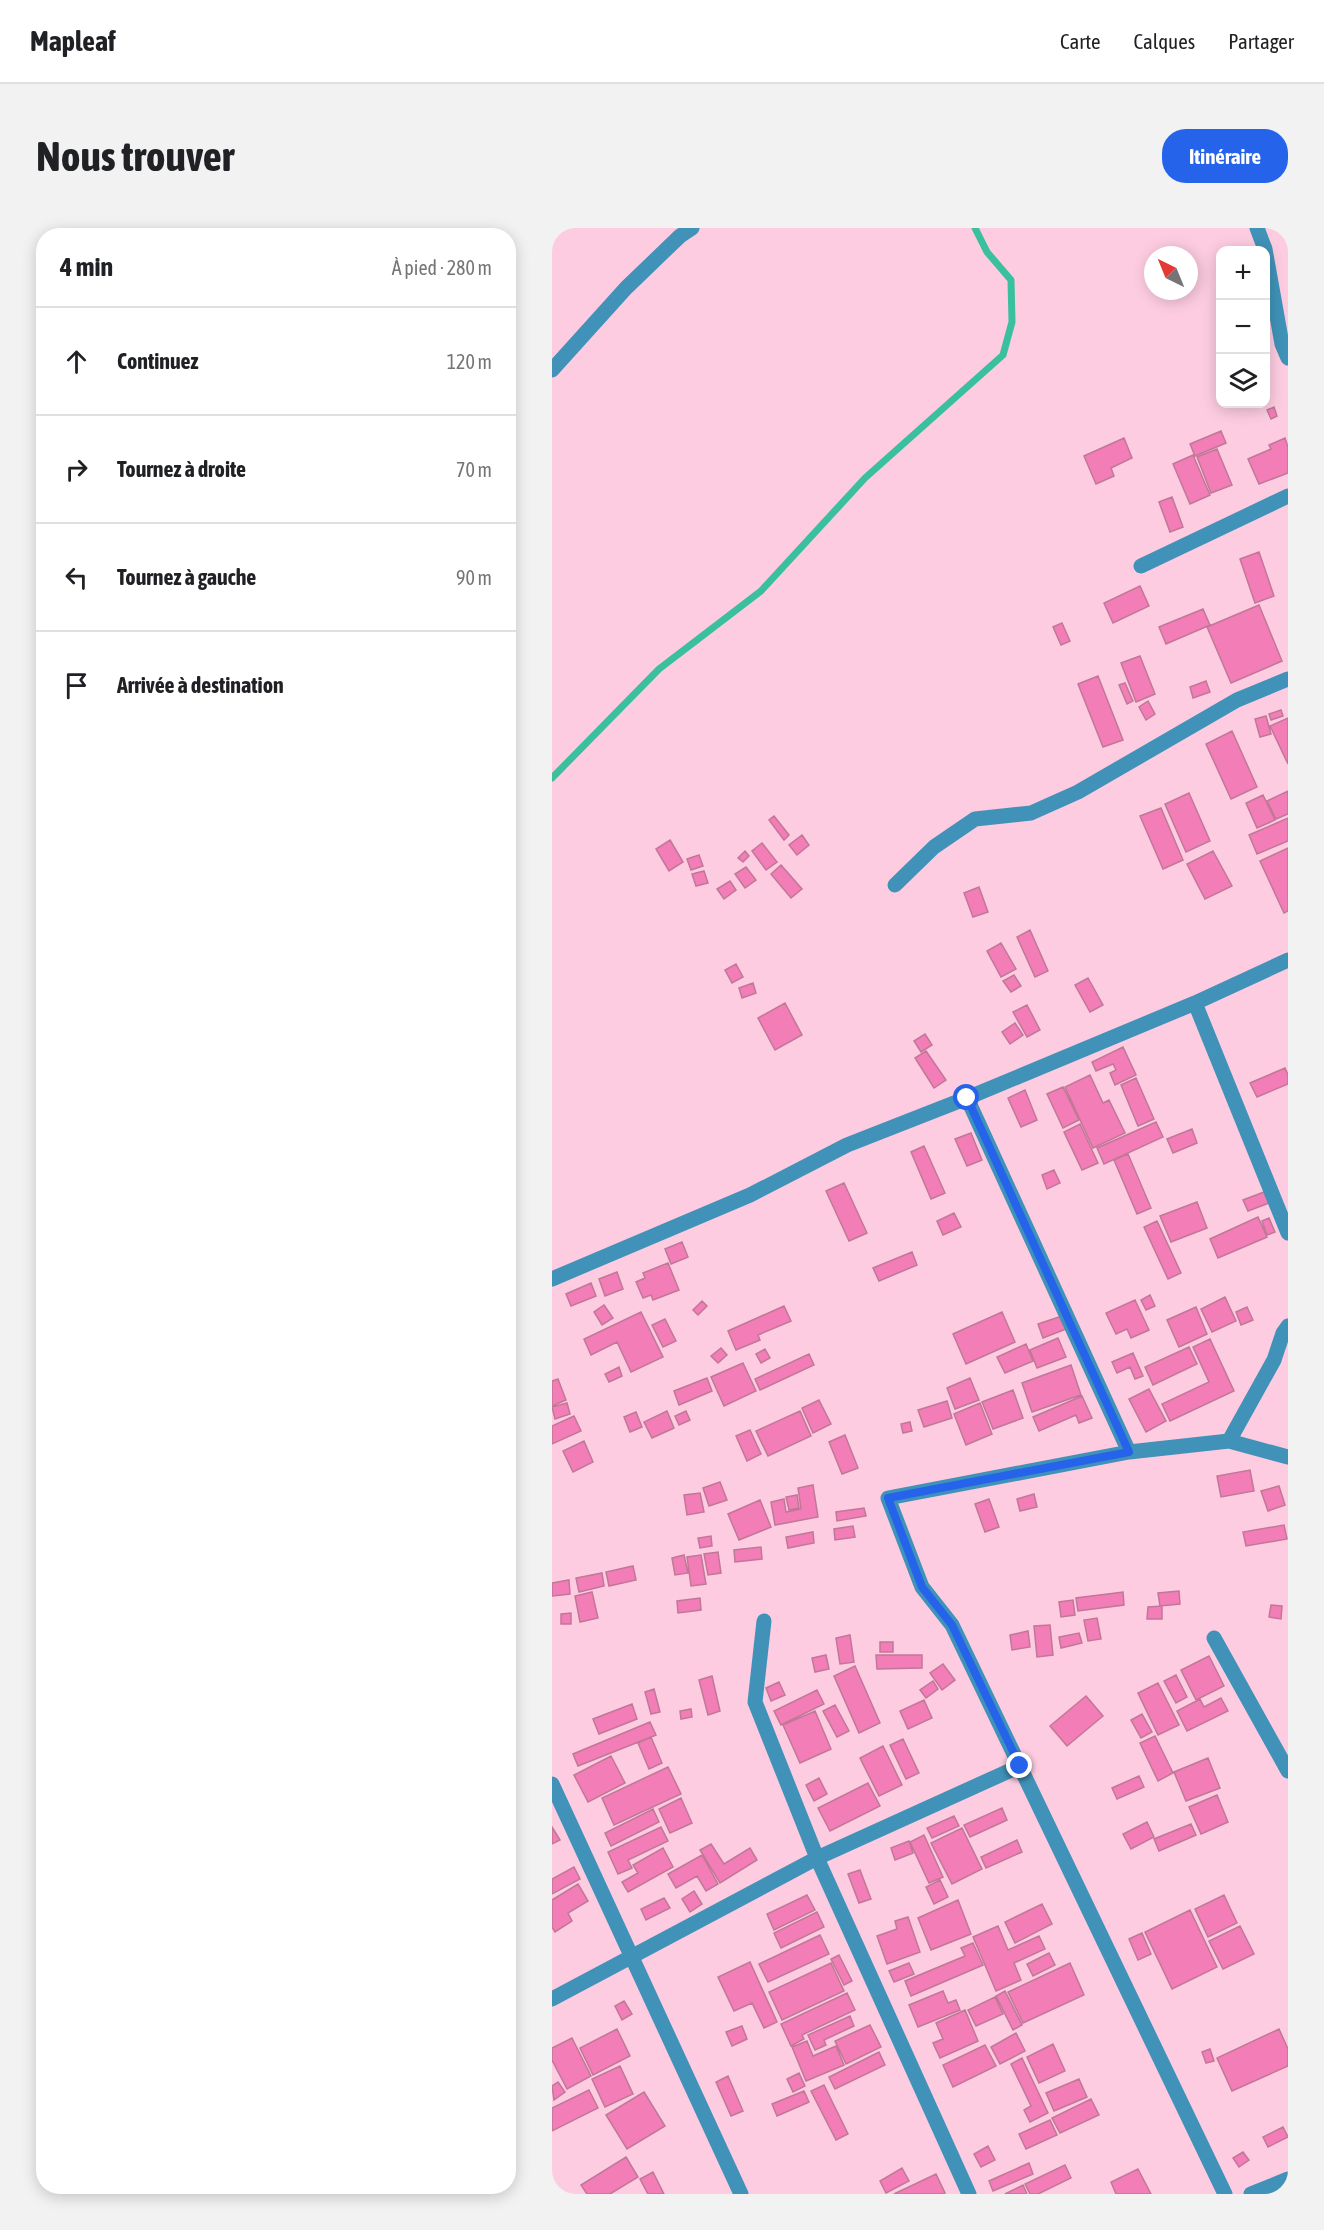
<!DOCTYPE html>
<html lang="fr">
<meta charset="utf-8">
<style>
body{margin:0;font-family:"Asap Condensed",sans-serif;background:#f2f2f2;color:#202124}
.controls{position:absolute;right:18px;top:18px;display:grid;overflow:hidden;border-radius:12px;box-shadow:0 3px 15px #0003}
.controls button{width:54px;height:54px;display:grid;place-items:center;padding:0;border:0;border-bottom:2px solid #e0e0e0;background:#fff;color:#202124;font:30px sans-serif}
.compass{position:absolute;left:592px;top:18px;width:54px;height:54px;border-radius:50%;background:#fff;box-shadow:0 3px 15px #0003;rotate:317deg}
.stop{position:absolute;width:18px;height:18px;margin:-14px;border:4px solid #2563eb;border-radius:50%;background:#fff}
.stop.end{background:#2563eb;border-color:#fff;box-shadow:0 2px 6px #0008}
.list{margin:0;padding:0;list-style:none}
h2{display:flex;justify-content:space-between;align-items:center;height:78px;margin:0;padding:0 24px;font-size:26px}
h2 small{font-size:20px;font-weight:400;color:#757577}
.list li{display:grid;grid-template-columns:39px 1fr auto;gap:18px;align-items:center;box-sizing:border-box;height:108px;padding:0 24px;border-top:2px solid #e0e0e0}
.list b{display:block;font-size:22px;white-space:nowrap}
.list em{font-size:20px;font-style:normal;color:#757577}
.icon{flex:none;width:33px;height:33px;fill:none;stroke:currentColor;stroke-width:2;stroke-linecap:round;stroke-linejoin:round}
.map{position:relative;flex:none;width:736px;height:1966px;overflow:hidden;border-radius:24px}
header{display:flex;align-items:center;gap:36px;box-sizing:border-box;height:84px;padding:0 30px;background:#fff;border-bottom:2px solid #e0e0e0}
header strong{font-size:28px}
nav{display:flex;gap:33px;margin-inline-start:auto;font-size:21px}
.intro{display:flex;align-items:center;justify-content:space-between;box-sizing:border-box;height:144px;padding:0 36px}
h1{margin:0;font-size:42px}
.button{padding:15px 27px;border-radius:24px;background:#2563eb;color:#fff;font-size:21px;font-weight:700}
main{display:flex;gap:36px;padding:0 36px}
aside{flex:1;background:#fff;border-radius:24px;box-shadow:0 3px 15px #0003}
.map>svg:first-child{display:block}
</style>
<header>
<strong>Mapleaf</strong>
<nav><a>Carte</a><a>Calques</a><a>Partager</a></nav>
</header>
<div class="intro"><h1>Nous trouver</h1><a class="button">Itinéraire</a></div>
<main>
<aside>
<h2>4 min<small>À pied · 280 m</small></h2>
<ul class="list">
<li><svg class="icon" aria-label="ahead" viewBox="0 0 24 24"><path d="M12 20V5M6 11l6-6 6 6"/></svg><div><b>Continuez</b></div><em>120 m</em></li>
<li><svg class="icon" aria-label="right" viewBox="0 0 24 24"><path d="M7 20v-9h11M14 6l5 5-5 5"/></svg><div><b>Tournez à droite</b></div><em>70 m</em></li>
<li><svg class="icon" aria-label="left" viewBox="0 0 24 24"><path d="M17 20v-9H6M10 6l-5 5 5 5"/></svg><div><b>Tournez à gauche</b></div><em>90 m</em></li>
<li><svg class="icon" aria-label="arrive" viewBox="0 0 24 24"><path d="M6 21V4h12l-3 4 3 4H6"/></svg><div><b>Arrivée à destination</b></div></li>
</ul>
</aside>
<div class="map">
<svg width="736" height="1966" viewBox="0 0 736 1966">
<rect width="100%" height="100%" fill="#fdcce0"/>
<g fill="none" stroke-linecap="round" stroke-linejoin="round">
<path stroke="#3ac09e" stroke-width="7" d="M0,550L107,441L209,363L313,250L451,127L460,94L459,52L435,24L423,0"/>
</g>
<path fill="#f37db6" stroke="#c17798" stroke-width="1.5" d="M722,179L725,188L719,191L715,182Z
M669,203L674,215L643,228L638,216Z
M572,210L580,230L559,240L562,248L544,256L532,228Z
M733,210L736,219V245L707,256L696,231L719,221L717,217Z
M665,221L680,257L659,265L645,229Z
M641,227L658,267L638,276L621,236Z
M620,269L631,299L618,304L607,274Z
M707,324L722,368L703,375L688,331Z
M588,358L597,378L561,395L552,375Z
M707,377L730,433L679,455L655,399Z
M651,381L658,397L614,416L607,399Z
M510,395L518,413L509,417L501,399Z
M588,428L603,466L584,474L569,435Z
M546,448L571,512L551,519L526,456Z
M654,453L658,464L641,470L638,459Z
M573,455L581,473L575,476L567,457Z
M596,473L603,486L594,492L587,479Z
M729,482L731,488L719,492L717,486Z
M714,488L719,506L708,509L703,491Z
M736,490V536L718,498Z
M680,503L705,559L679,571L654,516Z
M736,563V586L724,591L715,573Z
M637,565L658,613L634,624L613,576Z
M711,567L723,592L705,600L694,575Z
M609,580L631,632L611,641L588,588Z
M222,588L237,607L232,612L217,592Z
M736,590V613L705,626L697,607Z
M250,607L257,617L245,627L237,617Z
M118,612L131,634L117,643L104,621Z
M210,615L225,634L214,642L200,623Z
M736,620V683L732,685L708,633Z
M193,623L197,628L191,634L186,630Z
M661,623L680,658L653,671L635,636Z
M147,627L151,638L139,642L135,631Z
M229,637L250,661L239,670L219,646Z
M194,639L204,652L193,660L183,646Z
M152,643L156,655L144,658L140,646Z
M178,653L184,662L172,671L165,661Z
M427,659L436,684L421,689L412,665Z
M478,702L496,743L483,749L465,709Z
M449,715L464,741L449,749L435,723Z
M184,736L191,749L180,755L173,742Z
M462,747L469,758L459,764L451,753Z
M536,750L551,777L538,784L523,757Z
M201,755L204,765L190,770L187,760Z
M233,775L250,807L223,822L206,790Z
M475,777L488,802L475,809L461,784Z
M463,795L471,807L458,816L450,804Z
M373,806L380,817L369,824L362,813Z
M571,819L584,847L563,857L558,845L564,842L561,836L544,843L540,834Z
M374,823L394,852L382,860L363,830Z
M733,840L736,847V856L705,869L698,855Z
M538,847L551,875L557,872L573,905L541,920L513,859Z
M584,850L602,891L586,898L569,857Z
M511,859L527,892L511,900L495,866Z
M473,862L485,892L469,899L456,870Z
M604,894L611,909L552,936L545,920Z
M528,896L546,935L530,942L512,904Z
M640,901L645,915L621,925L615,911Z
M419,905L430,932L415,938L403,911Z
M372,918L393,965L379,971L359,924Z
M576,926L599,980L585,986L562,932Z
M502,942L508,955L495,961L490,947Z
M292,955L315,1005L297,1013L274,963Z
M712,964L717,975L696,983L691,972Z
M645,974L655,1000L619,1014L608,988Z
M402,985L409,999L391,1007L385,993Z
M706,989L715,1009L666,1030L658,1011Z
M717,990L723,1004L715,1007L710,993Z
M605,993L629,1045L616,1051L592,999Z
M130,1014L136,1029L119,1036L113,1021Z
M360,1024L365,1037L327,1053L321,1040Z
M116,1035L127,1062L101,1072L99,1067L91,1070L84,1054L93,1050L91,1045Z
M65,1044L71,1061L53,1068L47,1051Z
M39,1055L44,1068L19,1078L14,1066Z
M598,1067L603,1078L594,1082L589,1072Z
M673,1069L684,1093L660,1104L649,1081Z
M583,1072L597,1102L579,1110L575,1101L564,1106L554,1085Z
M150,1073L155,1078L146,1087L141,1082Z
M52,1077L61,1090L50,1097L42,1084Z
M232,1078L239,1093L206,1107L208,1112L184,1122L176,1103Z
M644,1079L655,1106L627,1119L615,1092Z
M695,1079L701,1092L689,1097L684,1084Z
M89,1084L111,1129L79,1144L65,1114L39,1127L32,1111Z
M450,1084L463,1114L414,1136L401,1106Z
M510,1088L514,1101L491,1110L486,1096Z
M113,1091L124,1113L111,1119L100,1097Z
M506,1110L514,1129L485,1140L478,1122Z
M658,1111L682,1163L618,1193L610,1176L657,1154L641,1119Z
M474,1116L481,1133L453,1145L445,1129Z
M637,1119L645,1136L601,1157L593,1139Z
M169,1120L175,1127L166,1135L159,1128Z
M213,1121L218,1130L209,1135L204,1126Z
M581,1125L591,1148L583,1151L578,1139L565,1145L560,1134Z
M257,1126L262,1137L208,1162L203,1151Z
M191,1135L204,1163L172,1178L159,1149Z
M519,1137L529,1167L480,1184L470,1155Z
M67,1139L70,1148L57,1154L53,1146Z
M155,1150L160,1163L127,1177L122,1163Z
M418,1150L427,1172L403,1181L395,1160Z
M6,1151L14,1172L0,1178V1153Z
M597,1161L614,1193L594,1204L577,1171Z
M461,1162L471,1190L441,1201L430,1174Z
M530,1168L540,1190L527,1195L524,1187L487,1203L481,1189Z
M267,1172L279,1196L261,1205L250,1180Z
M395,1173L400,1190L372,1199L366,1182Z
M15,1175L18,1186L3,1191L0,1179Z
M428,1175L440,1206L414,1217L402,1186Z
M115,1183L122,1200L100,1210L92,1194Z
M134,1183L138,1192L127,1197L123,1188Z
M248,1183L259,1208L216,1228L204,1203Z
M84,1184L90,1199L78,1204L72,1189Z
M22,1188L29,1203L0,1216V1198Z
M358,1194L360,1203L351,1205L349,1196Z
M198,1202L209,1226L195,1233L184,1208Z
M293,1207L306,1240L290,1246L277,1214Z
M32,1213L41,1234L21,1244L11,1223Z
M698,1242L702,1263L669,1269L665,1248Z
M168,1254L175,1272L157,1278L151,1260Z
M261,1257L266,1289L223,1297L219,1274L232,1271L234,1284L249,1281L246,1260Z
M727,1258L733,1277L716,1283L709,1263Z
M148,1265L152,1284L135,1287L132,1267Z
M482,1266L485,1279L468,1283L465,1271Z
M245,1267L247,1280L237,1282L234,1269Z
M437,1271L447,1299L433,1304L423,1276Z
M208,1272L219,1299L187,1312L176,1286Z
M312,1280L314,1288L285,1293L284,1284Z
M732,1297L735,1311L694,1318L691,1304Z
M301,1298L303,1309L283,1312L282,1301Z
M261,1304L262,1315L236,1320L234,1309Z
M159,1308L160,1318L148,1320L146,1310Z
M209,1319L210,1331L183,1334L182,1322Z
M166,1324L169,1345L156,1347L152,1326Z
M132,1327L136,1345L123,1347L120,1330Z
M149,1327L154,1356L139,1358L135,1329Z
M81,1338L84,1352L57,1358L54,1344Z
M50,1345L52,1358L27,1364L24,1350Z
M17,1352L18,1366L0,1368V1355Z
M627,1363L628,1376L608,1378L606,1365Z
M40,1364L46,1390L28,1394L23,1368Z
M571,1364L572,1377L526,1383L524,1370Z
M148,1370L149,1382L126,1385L125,1373Z
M521,1372L523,1387L509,1389L507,1374Z
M719,1377L730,1378L729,1391L717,1389Z
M610,1378V1391H595L596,1379Z
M19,1385V1396H9V1386Z
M545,1390L549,1411L536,1413L532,1392Z
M498,1397L501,1427L485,1429L482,1398Z
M476,1403L478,1419L460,1422L458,1407Z
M527,1405L530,1415L509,1420L507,1409Z
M298,1407L302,1434L288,1436L284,1410Z
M328,1414H341V1424H328Z
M274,1427L277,1441L263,1444L260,1430Z
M324,1427H370V1440L325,1441Z
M657,1428L672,1458L644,1472L629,1442Z
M391,1436L403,1452L390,1462L378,1445Z
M303,1438L328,1495L307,1505L282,1448Z
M624,1447L635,1469L624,1475L612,1453Z
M160,1448L168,1483L156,1487L147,1452Z
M381,1453L386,1461L374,1470L368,1462Z
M227,1454L233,1467L219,1473L214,1460Z
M606,1455L627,1497L606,1507L586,1465Z
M102,1461L108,1484L99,1486L93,1464Z
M265,1462L272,1476L229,1497L222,1483Z
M534,1468L551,1488L515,1518L498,1498Z
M669,1470L676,1483L635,1503L625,1483L648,1471L652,1479Z
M372,1472L380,1490L356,1501L348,1483Z
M80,1476L85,1491L47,1506L41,1491Z
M283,1477L297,1503L285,1509L271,1483Z
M139,1481L140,1489L129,1491L128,1483Z
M263,1483L279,1521L248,1535L231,1497Z
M590,1486L600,1504L589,1510L579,1492Z
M98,1494L104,1507L26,1538L21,1526Z
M603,1508L621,1545L606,1553L588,1515Z
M99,1509L110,1535L97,1541L86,1515Z
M351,1511L367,1545L354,1551L338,1517Z
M331,1518L350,1557L327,1568L308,1530Z
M59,1528L73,1555L36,1574L22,1547Z
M656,1530L668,1560L634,1573L622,1544Z
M116,1539L129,1566L62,1597L50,1570Z
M587,1548L592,1559L565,1571L560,1560Z
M267,1550L275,1566L262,1573L254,1557Z
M316,1555L328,1578L278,1603L266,1580Z
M665,1567L676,1594L649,1606L637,1579Z
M129,1570L140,1595L118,1605L107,1581Z
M450,1580L455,1592L418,1609L412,1597Z
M101,1581L107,1594L59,1618L53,1605Z
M402,1588L407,1598L380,1610L375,1600Z
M595,1594L602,1609L579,1621L571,1606Z
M639,1596L644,1607L607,1623L602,1611Z
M0,1599L8,1612L0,1616Z
M109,1599L116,1613L76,1632L80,1640L66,1646L56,1624Z
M410,1600L430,1641L400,1656L379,1615Z
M372,1607L391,1649L377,1655L358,1614Z
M465,1612L470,1624L434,1640L429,1629Z
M357,1613L361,1625L343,1632L339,1620Z
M159,1616L172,1636L198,1620L205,1632L168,1655L148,1622Z
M111,1620L121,1639L76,1664L70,1654L86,1645L81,1637Z
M150,1627L166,1656L154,1663L145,1648L124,1660L116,1646Z
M22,1639L28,1651L0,1666V1651Z
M308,1642L319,1671L307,1675L296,1646Z
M388,1652L396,1669L382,1676L374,1659Z
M26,1656L36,1673L16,1685L20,1693L3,1704L0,1699V1672Z
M142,1663L150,1676L138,1684L130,1671Z
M255,1667L263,1682L222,1702L215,1686Z
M672,1667L685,1695L656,1709L643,1681Z
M112,1670L118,1680L94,1692L89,1681Z
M406,1672L419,1706L379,1722L366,1690Z
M490,1676L500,1696L463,1715L453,1694Z
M638,1682L665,1739L620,1761L593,1704Z
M265,1684L272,1699L229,1720L222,1705Z
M356,1689L368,1724L335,1736L325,1708L345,1701L343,1693Z
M446,1698L456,1722L487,1708L493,1721L462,1735L469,1752L444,1763L421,1709Z
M688,1698L702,1726L671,1741L657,1713Z
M590,1705L599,1726L586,1732L577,1711Z
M268,1707L277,1726L216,1754L207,1736Z
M421,1715L431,1737L359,1768L353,1753L413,1728L409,1720Z
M497,1725L503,1737L481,1748L475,1736Z
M287,1727L300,1753L292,1757L279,1731Z
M198,1734L225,1794L212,1800L200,1775L182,1783L166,1749Z
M279,1735L292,1763L230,1792L217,1764Z
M357,1735L362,1746L342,1754L337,1743Z
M518,1735L532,1767L471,1795L456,1764Z
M391,1763L396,1775L404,1772L408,1782L366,1799L357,1777Z
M453,1763L470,1797L461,1802L444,1768Z
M295,1765L303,1782L250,1807L252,1811L239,1818L229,1796Z
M443,1769L451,1786L424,1798L416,1782Z
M72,1773L80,1786L70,1792L63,1778Z
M413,1782L426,1813L388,1830L381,1815L391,1811L384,1795Z
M298,1788L302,1798L272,1812L274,1817L263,1822L256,1807Z
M318,1797L329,1819L294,1836L283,1813Z
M190,1798L195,1811L180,1818L174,1804Z
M65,1801L78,1828L41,1847L28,1820Z
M727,1801L736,1821V1838L680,1863L665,1830Z
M464,1805L473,1823L448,1836L439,1819Z
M20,1810L39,1848L15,1861L0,1832V1820Z
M255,1813L261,1828L284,1818L292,1837L254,1853L240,1819Z
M501,1816L513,1843L487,1855L475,1829Z
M433,1817L444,1838L401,1859L391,1837Z
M658,1821L662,1833L654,1835L650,1824Z
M327,1824L333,1837L283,1861L277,1849Z
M470,1830L496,1885L478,1894L472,1882L479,1878L459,1836Z
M68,1838L81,1866L53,1879L40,1851Z
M247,1845L253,1858L241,1864L235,1851Z
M176,1848L191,1883L179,1888L164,1854Z
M527,1851L535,1869L502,1883L494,1865Z
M6,1854L13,1864L2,1872L0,1858Z
M272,1857L296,1906L284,1912L259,1863Z
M37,1862L46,1880L0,1903V1880Z
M252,1863L257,1874L225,1888L220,1876Z
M92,1864L113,1898L75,1921L54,1887Z
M539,1871L547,1887L508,1905L500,1890Z
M498,1892L505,1907L474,1921L467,1906Z
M731,1899L736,1909L716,1919L711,1909Z
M436,1918L443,1932L429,1939L422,1926Z
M691,1924L697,1932L687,1939L681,1930Z
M74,1929L86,1949L58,1966H35L29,1957Z
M477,1935L481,1946L441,1963L437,1953Z
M513,1937L519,1950L486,1966H478L473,1956Z
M350,1940L357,1953L334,1965L328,1953Z
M586,1941L599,1966H564L559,1954Z
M101,1944L112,1966H96L88,1951Z
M384,1946L393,1965L391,1966H342Z
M471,1957L475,1966H453Z"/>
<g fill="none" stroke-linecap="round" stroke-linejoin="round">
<path stroke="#4092b8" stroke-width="15" d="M705,0L713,21L730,116L736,130
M0,142L74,60L128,8L140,0
M589,338L736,268
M343,657L382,619L423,591L479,585L526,564L685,472L736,451
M643,775L736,1005
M415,870L577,1224
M0,1051L198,967L295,917L415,870L643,775L736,732
M677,1213L722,1132L731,1105L736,1098
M212,1393L203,1474L265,1630L417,1966
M662,1410L736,1543
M0,1556L189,1966
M0,1771L265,1630L468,1538
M673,1966L400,1397L370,1359L336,1270L577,1224L677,1213L736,1229
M699,1966L736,1951"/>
</g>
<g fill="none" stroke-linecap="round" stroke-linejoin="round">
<path stroke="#2563eb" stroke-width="8" d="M415,870L577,1224L336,1270L370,1359L400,1397L468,1538"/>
</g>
</svg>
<div class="controls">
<button>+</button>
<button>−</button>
<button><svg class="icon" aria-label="layers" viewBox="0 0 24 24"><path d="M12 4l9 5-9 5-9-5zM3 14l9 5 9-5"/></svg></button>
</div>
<svg class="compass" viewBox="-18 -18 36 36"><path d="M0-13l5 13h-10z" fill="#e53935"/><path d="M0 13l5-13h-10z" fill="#757577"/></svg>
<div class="stop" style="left:415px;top:870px"></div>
<div class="stop end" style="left:468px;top:1538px"></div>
</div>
</main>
